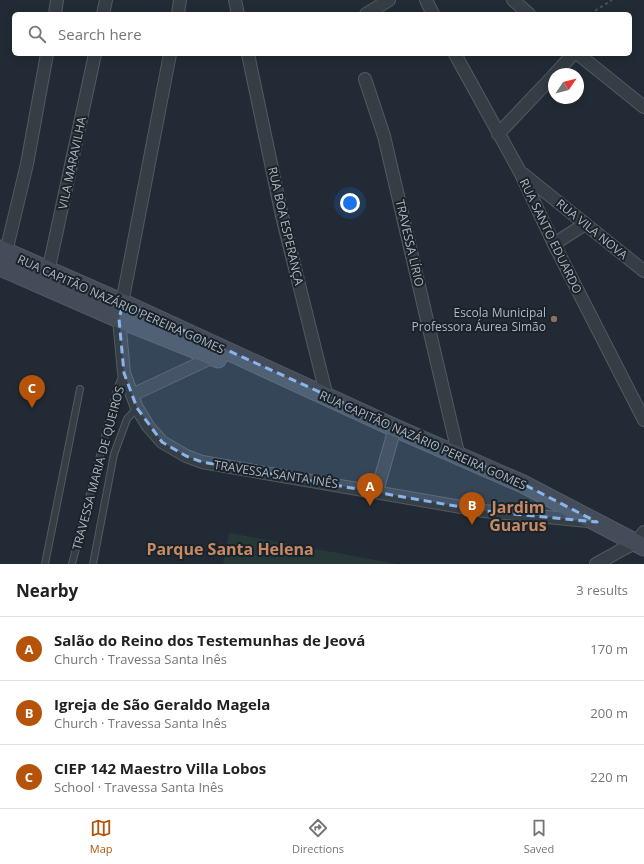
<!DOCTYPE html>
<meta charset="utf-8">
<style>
body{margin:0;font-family:"Open Sans",sans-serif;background:#f2f2f2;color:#202124}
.compass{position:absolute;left:548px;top:68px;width:36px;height:36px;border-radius:50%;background:#fff;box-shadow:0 2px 10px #0003;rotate:55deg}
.you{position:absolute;left:350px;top:203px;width:14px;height:14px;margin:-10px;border:3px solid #fff;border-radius:50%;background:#1a73e8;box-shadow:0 0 0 6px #1a73e833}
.badge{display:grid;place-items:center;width:26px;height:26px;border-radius:50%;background:#b45309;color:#fff;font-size:13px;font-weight:700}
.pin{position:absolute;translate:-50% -33px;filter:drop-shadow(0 1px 2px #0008)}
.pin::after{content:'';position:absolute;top:21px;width:14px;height:12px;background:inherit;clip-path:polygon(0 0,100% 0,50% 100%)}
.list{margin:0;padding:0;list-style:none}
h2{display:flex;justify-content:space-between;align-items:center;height:52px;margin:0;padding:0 16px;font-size:17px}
h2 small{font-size:13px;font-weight:400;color:#757577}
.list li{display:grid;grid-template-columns:26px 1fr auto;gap:12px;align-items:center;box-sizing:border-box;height:64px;padding:0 16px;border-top:1px solid #e0e0e0}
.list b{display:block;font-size:15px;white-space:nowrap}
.list p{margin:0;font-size:13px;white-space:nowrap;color:#757577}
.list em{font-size:13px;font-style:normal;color:#757577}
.icon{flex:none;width:22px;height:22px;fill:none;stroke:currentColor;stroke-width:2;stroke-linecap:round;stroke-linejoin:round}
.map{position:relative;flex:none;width:644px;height:564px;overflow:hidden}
.search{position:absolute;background:#fff;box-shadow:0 2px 10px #0003;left:12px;right:12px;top:12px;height:44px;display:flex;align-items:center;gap:10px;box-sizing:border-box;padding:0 14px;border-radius:6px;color:#757577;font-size:15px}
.sheet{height:244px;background:#fff}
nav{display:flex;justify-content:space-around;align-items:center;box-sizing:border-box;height:56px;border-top:1px solid #e0e0e0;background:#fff;font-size:11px;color:#757577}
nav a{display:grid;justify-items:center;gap:2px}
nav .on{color:#b45309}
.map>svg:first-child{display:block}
</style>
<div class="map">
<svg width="644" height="564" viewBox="0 0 644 564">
<rect width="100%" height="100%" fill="#222b35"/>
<path fill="#263938" d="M229,533L397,564H223Z"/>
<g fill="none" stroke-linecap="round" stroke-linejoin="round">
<defs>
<path id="lane" d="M45,564L80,389
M72,564L117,390L123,374
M93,564L114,454L127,419L137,408"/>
<path id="street" d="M235,0L238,14
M426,0L433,14
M513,0L529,14
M55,14L57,0
M103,14L106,0
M178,14L180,0
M366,14L389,0
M170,54L119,319L124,373L137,408L148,426L162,442L186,456L202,462L484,511L588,521
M248,54L282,216L327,397
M455,54L520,172L554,244L644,420
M578,54L644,107
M555,74L573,54
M365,79L384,136L459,457
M498,134L554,75
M523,174L644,271
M554,244L585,224
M6,252L27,164L47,54
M48,272L95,54
M132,395L213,357
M377,491L395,428
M596,564L636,542L644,532"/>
<path id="secondary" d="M0,249L123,303L395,428L523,484L644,547
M0,267L119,319L218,359"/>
</defs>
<use href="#lane" stroke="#525a63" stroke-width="8"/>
<use href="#street" stroke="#525a63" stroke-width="14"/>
<use href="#secondary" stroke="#525a63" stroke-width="19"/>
<path stroke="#435455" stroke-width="2" stroke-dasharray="3 3" stroke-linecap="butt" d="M590,14L612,0"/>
<use href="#lane" stroke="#353d45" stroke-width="6"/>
<use href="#street" stroke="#353d45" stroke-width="12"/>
<use href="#secondary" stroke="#434c58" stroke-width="17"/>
</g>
<path fill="#89b5ed" fill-opacity="0.2" stroke="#89b5ed" stroke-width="3" stroke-dasharray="8 5" stroke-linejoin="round" d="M123,303L523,484L597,522L484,511L202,462L186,456L162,442L137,408L124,373L119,319Z"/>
<circle fill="#8d6e63" stroke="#1a222a" stroke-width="1.5" cx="554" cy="319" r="4"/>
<g text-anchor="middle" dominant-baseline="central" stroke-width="4" stroke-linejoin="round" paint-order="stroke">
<g font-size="12" fill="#afb7c2" stroke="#1a222a">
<text transform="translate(72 163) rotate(-78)">VILA MARAVILHA</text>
<text transform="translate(286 226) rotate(77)">RUA BOA ESPERANÇA</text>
<text transform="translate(592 229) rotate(39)">RUA VILA NOVA</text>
<text transform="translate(551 236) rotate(64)">RUA SANTO EDUARDO</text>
<text transform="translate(410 243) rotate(77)">TRAVESSA LÍRIO</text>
<text transform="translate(121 304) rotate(24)">RUA CAPITÃO NAZÁRIO PEREIRA GOMES</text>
<text transform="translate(423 440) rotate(24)">RUA CAPITÃO NAZÁRIO PEREIRA GOMES</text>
<text transform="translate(98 468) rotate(-75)">TRAVESSA MARIA DE QUEIROS</text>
<text transform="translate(276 474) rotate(9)">TRAVESSA SANTA INÊS</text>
</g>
<g font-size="12" fill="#afb7c2" stroke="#1a222a" text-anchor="end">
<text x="546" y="312">Escola Municipal<tspan x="546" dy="14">Professora Áurea Simão</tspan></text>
</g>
<g font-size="16" font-weight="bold" fill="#c88a64" stroke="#1a222a">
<text x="518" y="507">Jardim<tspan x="518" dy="18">Guarus</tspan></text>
<text x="230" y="549">Parque Santa Helena</text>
</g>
</g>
</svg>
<svg class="compass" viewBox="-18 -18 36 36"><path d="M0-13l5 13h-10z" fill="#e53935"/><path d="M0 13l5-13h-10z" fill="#757577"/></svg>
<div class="you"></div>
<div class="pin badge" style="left:370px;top:506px">A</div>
<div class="pin badge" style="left:472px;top:525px">B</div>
<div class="pin badge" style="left:32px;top:408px">C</div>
<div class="search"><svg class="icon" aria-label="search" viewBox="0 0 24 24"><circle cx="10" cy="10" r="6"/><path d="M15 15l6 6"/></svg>Search here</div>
</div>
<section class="sheet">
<h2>Nearby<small>3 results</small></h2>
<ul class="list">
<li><span class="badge">A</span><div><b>Salão do Reino dos Testemunhas de Jeová</b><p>Church · Travessa Santa Inês</p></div><em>170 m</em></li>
<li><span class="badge">B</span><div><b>Igreja de São Geraldo Magela</b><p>Church · Travessa Santa Inês</p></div><em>200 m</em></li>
<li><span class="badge">C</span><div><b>CIEP 142 Maestro Villa Lobos</b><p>School · Travessa Santa Inês</p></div><em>220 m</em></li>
</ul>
</section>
<nav>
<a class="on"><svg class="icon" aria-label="map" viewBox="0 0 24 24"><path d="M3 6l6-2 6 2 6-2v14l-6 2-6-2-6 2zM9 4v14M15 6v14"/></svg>Map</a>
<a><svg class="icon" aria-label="directions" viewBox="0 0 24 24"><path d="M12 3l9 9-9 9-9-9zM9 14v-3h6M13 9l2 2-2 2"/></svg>Directions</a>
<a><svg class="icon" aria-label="saved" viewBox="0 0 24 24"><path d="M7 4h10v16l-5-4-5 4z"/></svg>Saved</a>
</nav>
